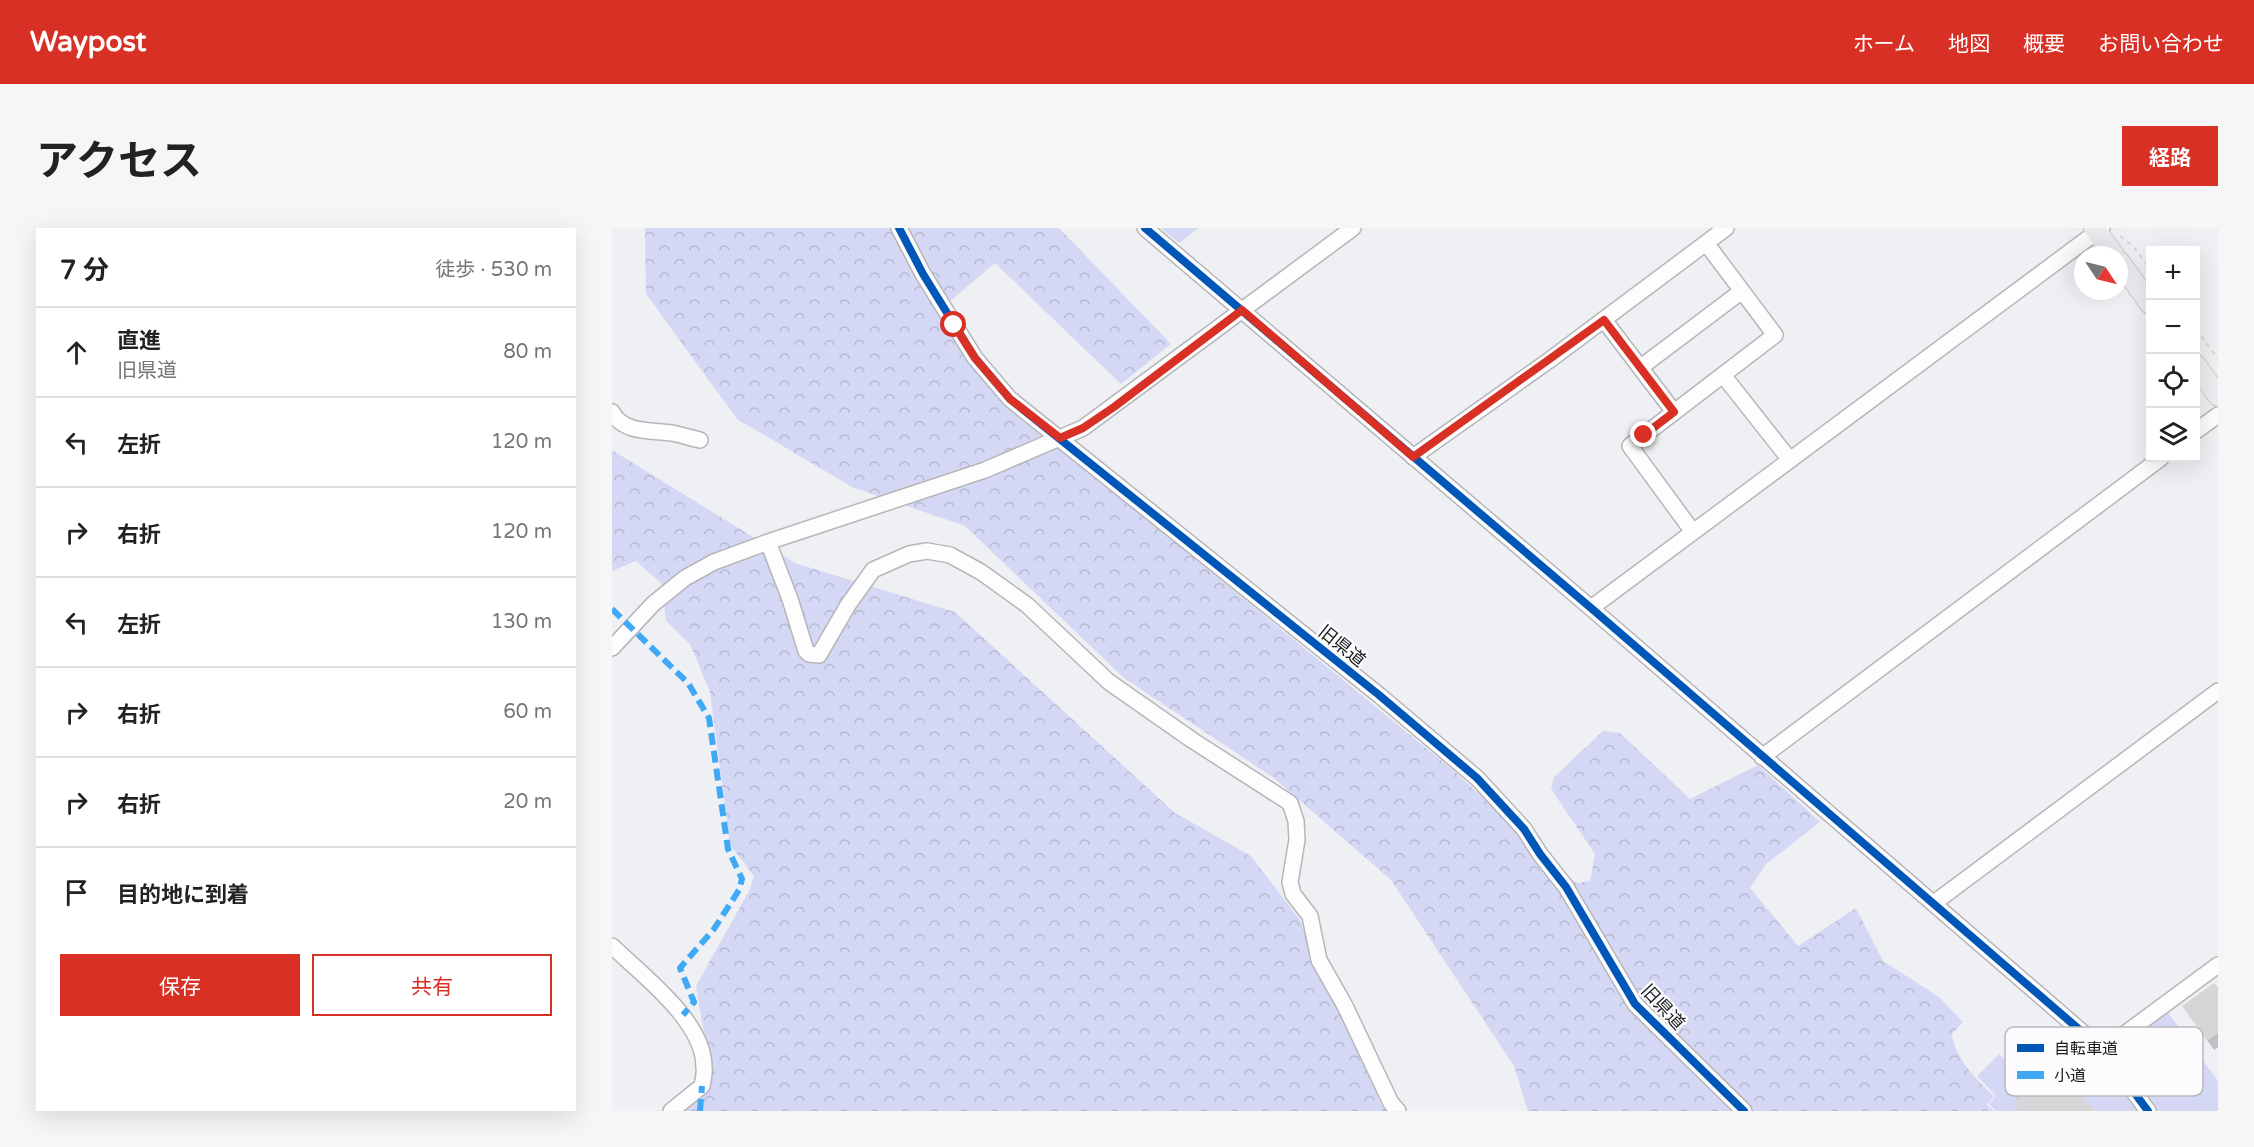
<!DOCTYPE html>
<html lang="ja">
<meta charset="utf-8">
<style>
body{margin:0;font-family:"Varela Round","Noto Sans JP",sans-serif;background:#f6f6f6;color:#222}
.controls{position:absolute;right:18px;top:18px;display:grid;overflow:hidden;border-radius:0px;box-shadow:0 6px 24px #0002}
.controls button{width:54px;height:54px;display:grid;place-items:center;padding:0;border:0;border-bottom:2px solid #e0e0e0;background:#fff;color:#222;font:30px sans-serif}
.compass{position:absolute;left:1462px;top:18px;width:54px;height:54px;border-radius:50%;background:#fff;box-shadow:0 6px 24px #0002;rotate:125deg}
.stop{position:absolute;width:18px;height:18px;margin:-14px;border:4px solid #d93025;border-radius:50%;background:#fff}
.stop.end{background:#d93025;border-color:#fff;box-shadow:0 2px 6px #0008}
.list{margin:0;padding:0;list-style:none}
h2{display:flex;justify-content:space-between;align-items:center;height:78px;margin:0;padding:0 24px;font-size:26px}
h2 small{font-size:20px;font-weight:400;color:#767676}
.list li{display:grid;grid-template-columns:39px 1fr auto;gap:18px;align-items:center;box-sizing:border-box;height:90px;padding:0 24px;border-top:2px solid #e0e0e0}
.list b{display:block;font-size:22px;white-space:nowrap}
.list p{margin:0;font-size:20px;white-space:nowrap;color:#767676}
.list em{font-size:20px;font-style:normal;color:#767676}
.actions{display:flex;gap:12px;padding:18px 24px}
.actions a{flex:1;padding:14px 0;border:2px solid #d93025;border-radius:0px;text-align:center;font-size:21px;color:#d93025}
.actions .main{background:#d93025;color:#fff}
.icon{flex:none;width:33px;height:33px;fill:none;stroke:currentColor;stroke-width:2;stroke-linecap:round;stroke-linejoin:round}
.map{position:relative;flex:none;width:1606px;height:883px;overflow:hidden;border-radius:0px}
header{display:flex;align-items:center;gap:36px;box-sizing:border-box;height:84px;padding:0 30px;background:#d93025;color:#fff}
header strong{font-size:28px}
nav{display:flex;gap:33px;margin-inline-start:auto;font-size:21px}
.intro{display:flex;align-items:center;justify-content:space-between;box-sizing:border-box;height:144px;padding:0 36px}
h1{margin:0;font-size:42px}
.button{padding:15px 27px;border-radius:0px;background:#d93025;color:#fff;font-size:21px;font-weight:700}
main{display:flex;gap:36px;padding:0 36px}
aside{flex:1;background:#fff;border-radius:0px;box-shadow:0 6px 24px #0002}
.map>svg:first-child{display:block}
</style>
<header>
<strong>Waypost</strong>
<nav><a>ホーム</a><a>地図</a><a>概要</a><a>お問い合わせ</a></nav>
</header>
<div class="intro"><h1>アクセス</h1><a class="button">経路</a></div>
<main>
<aside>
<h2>7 分<small>徒歩 · 530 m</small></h2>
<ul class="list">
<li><svg class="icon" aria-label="ahead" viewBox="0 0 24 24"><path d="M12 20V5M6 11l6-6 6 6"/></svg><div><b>直進</b><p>旧県道</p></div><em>80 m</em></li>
<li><svg class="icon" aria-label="left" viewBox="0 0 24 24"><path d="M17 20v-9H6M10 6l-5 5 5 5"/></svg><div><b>左折</b></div><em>120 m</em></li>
<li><svg class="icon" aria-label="right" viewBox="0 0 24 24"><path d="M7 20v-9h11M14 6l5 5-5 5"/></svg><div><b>右折</b></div><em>120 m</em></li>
<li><svg class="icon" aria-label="left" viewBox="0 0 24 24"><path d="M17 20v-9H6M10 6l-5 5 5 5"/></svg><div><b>左折</b></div><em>130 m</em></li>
<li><svg class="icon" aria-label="right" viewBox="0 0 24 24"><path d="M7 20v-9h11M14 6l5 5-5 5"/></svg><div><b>右折</b></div><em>60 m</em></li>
<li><svg class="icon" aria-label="right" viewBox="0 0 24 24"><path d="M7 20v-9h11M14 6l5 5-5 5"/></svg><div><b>右折</b></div><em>20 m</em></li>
<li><svg class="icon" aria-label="arrive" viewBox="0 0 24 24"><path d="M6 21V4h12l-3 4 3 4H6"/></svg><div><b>目的地に到着</b></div></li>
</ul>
<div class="actions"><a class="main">保存</a><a>共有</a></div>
</aside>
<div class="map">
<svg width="1606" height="883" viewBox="0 0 1606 883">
<defs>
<pattern id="grass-tufts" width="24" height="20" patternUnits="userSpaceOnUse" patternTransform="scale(1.5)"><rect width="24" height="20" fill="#d4d8f5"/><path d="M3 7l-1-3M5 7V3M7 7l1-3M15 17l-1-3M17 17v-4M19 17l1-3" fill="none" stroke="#b5b9d2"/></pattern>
<pattern id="forest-crowns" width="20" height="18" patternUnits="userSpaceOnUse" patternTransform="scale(1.5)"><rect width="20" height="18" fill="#d4d8f5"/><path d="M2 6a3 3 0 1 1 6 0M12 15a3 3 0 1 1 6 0" fill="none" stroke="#b5b9d2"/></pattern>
</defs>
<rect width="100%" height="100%" fill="#eff0f4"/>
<path fill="url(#grass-tufts)" d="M549,0H587L567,15Z"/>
<path fill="url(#forest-crowns)" d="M33,0H447L559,116L509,156L383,35L325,84L392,174L842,543L964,655L978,653L983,626L939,561L942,549L991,503L1008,505L1078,571L1146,537L1208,594L1154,636L1138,660L1186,718L1244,680L1271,733L1327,769L1351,794L1340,806C1343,831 1365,852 1382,868L1375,877L1382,883H916L902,838L779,652L662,550L512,450L353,298L240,259L125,191L34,66Z
M0,222L183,335L343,384L563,585L639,628L688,692L769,876L775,883H70L100,854L84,758L137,663L142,648L118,617L98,464L78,416L54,393L49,355L24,333L0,343Z"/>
<path fill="#d4d8f5" d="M1554,782L1606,853V883H1384L1377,876L1384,868L1365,848L1387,826L1407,846L1454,799L1488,831Z"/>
<path fill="#0003" d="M1606,763V819L1602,822L1572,779Z
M1438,839L1445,852V857L1482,883H1406L1403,877L1406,873L1401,864Z"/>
<path fill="#d6d6d9" d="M1602,755L1606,760V805L1595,813L1570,778Z
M1429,835L1431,837H1438V844L1441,847L1437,850L1444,857L1451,849L1484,883H1407L1401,877L1406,871L1399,864Z"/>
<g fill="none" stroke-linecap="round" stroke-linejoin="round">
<defs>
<path id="minor" d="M287,0L311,46L363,130L398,171L767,467L865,550L912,601L928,626L954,659L1023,776L1132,883
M533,0L979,380L1491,822L1536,883
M992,92L1062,184
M1029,139L1130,63
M1111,147L1178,232
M0,184C12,206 40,202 60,205C70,207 79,210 88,212
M1584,203L1606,187
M801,229L939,131L1114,0
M1081,304L1018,218L1163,107L1094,15
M156,314L178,371L194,423L197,426L207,427L236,377L261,342L297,326L315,323L338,327L369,344L415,377L497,454L580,512L678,575L684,593L685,612L678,654L681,666L698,688L707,732L733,778L779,875L786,883
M979,380L1490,0
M0,420L41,376L73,350L102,334L156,314L373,242L471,200L741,0
M1150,529L1549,230
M1322,675L1606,463
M0,718C31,748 92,793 92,839C93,845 91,852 90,858L59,883
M1491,822L1606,737"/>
<path id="major" d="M1482,0L1502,27
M1507,33L1538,76
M1584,137L1606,168"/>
</defs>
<use href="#minor" stroke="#b6b6b9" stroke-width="18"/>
<use href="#major" stroke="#ccccce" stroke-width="22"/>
<path stroke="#d6d6d7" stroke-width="2" stroke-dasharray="4.5 4.5" stroke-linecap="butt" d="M1508,8L1521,18L1538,41
M1584,101L1606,131"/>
<use href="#minor" stroke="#fdfdfd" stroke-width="15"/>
<use href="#major" stroke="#ecedf1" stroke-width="20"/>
<path stroke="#3fa9f5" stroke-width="6" stroke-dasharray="12 6" stroke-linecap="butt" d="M0,381L76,455L97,490L116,621L130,651L127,662L102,701L68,740L82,774L71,787
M88,883L90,858"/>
<defs>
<path id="cycleway" d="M287,0L311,46L363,130L398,171L767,467L865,550L912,601L928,626L954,659L1023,776L1132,883
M533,0L979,380L1491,822L1536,883"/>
</defs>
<use href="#cycleway" stroke="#fcfcfe" stroke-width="11"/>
<use href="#cycleway" stroke="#0057b8" stroke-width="8"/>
</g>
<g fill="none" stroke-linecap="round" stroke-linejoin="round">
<path stroke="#d93025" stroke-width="8" d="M342,97L363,130L398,171L448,210L471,200L502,179L630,82L801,229L992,92L1062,184L1032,207"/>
</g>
<g text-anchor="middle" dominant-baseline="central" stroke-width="4.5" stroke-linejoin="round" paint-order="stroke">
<g font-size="18" fill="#1a1b1d" stroke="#fcfcfe">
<text transform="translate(730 418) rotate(39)">旧県道</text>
<text transform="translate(1051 779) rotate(47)">旧県道</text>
</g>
</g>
<rect x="1393" y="799" width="198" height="69" rx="9" fill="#fcfcfe" stroke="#b8b8ba" stroke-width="1.5"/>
<rect x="1405" y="816" width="27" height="8" fill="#0057b8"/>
<rect x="1405" y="843" width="27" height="8" fill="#3fa9f5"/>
<g font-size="16" fill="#1a1b1d">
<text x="1442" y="826">自転車道</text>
<text x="1442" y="853">小道</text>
</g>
</svg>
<div class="controls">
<button>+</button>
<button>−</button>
<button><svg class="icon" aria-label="locate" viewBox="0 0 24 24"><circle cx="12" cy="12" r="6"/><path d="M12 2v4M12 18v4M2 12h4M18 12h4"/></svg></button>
<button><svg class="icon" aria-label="layers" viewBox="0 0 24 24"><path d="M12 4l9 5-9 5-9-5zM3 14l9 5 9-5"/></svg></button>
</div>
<svg class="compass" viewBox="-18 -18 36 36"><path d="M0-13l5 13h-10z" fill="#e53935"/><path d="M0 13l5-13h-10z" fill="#767676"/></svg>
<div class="stop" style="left:342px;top:97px"></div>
<div class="stop end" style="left:1032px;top:207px"></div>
</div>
</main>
